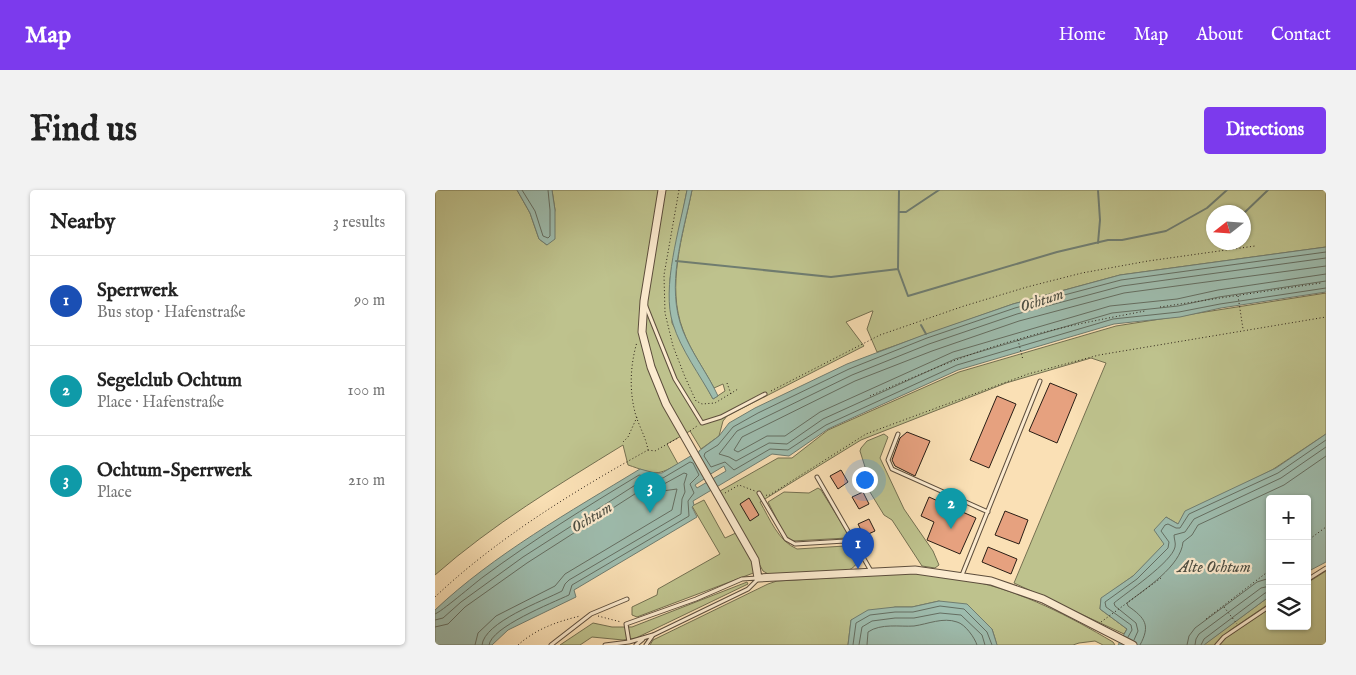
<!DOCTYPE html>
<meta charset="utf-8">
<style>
body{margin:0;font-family:"IM FELL English",serif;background:#f2f2f2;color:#222}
.controls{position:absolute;right:15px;bottom:15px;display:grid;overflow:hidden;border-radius:5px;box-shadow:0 1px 4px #0004}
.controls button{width:45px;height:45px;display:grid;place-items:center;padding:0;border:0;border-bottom:1px solid #e0e0e0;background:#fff;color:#222;font:25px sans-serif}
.compass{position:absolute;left:771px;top:15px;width:45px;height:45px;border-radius:50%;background:#fff;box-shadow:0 1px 4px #0004;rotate:253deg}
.you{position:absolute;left:429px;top:289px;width:18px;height:18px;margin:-12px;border:4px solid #fff;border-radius:50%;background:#1a73e8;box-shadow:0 0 0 8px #1a73e833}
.badge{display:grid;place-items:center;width:32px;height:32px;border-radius:50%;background:#7c3aed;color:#fff;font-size:16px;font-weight:700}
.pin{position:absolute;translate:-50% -41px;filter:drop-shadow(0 1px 2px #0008)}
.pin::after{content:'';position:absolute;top:26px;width:18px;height:15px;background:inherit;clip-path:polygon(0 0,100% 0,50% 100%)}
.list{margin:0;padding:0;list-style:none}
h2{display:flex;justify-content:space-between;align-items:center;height:65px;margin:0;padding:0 20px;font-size:21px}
h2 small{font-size:16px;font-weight:400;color:#767676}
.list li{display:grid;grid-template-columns:32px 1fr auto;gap:15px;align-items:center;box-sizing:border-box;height:90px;padding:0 20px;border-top:1px solid #e0e0e0}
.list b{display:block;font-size:19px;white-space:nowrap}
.list p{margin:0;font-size:16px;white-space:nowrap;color:#767676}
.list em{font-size:16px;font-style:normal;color:#767676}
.icon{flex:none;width:28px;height:28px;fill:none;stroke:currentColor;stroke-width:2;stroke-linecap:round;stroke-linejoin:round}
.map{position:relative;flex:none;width:891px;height:455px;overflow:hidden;border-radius:5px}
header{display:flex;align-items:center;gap:30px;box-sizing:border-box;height:70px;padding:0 25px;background:#7c3aed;color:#fff}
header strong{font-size:24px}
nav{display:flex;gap:28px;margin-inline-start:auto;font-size:18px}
.intro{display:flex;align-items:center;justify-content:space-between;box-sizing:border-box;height:120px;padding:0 30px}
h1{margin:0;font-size:35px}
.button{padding:12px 22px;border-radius:5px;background:#7c3aed;color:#fff;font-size:18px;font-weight:700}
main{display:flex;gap:30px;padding:0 30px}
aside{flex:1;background:#fff;border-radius:5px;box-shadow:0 1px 4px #0004}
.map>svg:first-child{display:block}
</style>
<header>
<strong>Map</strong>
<nav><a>Home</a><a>Map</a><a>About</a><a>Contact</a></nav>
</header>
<div class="intro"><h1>Find us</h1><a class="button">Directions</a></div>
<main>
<aside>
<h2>Nearby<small>3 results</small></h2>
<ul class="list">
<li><span class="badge" style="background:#1a4fb4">1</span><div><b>Sperrwerk</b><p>Bus stop · Hafenstraße</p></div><em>90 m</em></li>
<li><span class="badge" style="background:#0f9aa8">2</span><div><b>Segelclub Ochtum</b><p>Place · Hafenstraße</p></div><em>100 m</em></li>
<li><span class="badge" style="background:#0f9aa8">3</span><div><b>Ochtum-Sperrwerk</b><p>Place</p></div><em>210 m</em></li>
</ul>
</aside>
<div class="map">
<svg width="891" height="455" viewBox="0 0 891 455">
<rect width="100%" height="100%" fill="#fae0b5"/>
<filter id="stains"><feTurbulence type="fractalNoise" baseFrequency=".004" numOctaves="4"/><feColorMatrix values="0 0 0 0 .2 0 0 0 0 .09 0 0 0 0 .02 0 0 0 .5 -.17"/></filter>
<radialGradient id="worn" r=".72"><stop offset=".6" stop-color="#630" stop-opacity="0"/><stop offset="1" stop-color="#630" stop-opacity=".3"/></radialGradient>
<path fill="#bec28d" stroke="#747051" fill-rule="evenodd" d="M0,0H82L95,23L104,49L112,55L120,20L117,0H252L235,89L237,133L278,209L290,201L288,194L279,198C269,179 255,160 248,140C231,96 248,45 257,0H891V57L685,85L578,114L442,162L432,139L438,121H437L411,132L429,156L292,226L288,231L284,246L266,259L255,241L232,254L243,274C219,288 218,283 193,275L188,255C123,295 58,334 0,385ZM778,22H808V52H778Z
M891,103V244L837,280L804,297L743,334L731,327L730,354L698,386L666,409L665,419L692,439L689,444L579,393L671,173L656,168L571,193L426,250L325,312C335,329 343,351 362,359L410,356L418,359C427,371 421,378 409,382L335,385L328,381L285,301L343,268H357L393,240L524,182L681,136Z
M449,244L453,247L445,268L469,319L498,361L504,375L500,378L487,376L457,330L449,325L427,289L430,277L425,261L426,258L432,251Z
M383,298L386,300L412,342V348L358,351L351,347L333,312L349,302L374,303Z
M269,310L290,348L303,342L318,371L321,382L202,427L197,425V417L222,405L223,399L285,364L257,316Z
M891,381V455H784L789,449L835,418V436H872V393Z
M480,383C499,386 519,387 537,391C588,402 634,426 678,452L680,455H668L660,451L644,453L638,455H562L557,439L504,411L477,417H460L416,430L413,455H215L218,450L333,394L342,391Z
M312,392L313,394L201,448L188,450L157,447L145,455H125L158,433L177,437H197Z
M835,406V413L794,441L779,455H768Z"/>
<path fill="#9ebdaf" stroke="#6f7d71" d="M82,0H117L120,20V49L112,55L104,49L95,23Z
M252,0H257C248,45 230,96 248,141C257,164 273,184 283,206L278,209C265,185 246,160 238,134C226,98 245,37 252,0Z
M891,57V102L786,118L745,127L679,134L523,180L393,239L354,266L337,264L258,311L259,315L257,317L262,327L139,400L141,407L73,440L57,455H0V420C58,365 136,321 205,279L220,283H227L259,264L272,287L260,295L262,298L291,281L289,276L274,285L263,265L264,261L284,246L294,233L320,218L412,174L491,144L578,114L685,85Z
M891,244V372L872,382V309H835V406L769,455H683L692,439L665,419L666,408L698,386L729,354L719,340L731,327L743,334L750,321L841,278Z
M504,411L532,414L557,439L562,455H413L416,430L433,420L460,417H477Z"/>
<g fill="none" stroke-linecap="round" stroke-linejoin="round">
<path stroke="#646e62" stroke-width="1" d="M87,0L100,21L108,46L113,48L115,46V20L113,0
M891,62L686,90L580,118L492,148L414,179L323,223L298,237L283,255L270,263L269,266L276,277L290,272L299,280L335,259L353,260L391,235L522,175L678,129L744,122L785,114L891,98
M891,68L687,96L582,124L494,154L417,185L302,241L284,264L294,267L301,271L334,253L352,254L388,229L520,169L677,123L743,116L784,107L891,91
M891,76L689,103L584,131L497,161L420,191L307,247L299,260L303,262L332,246H350L385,222L518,162L675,116L742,109L783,100L891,84
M0,424C5,423 40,393 48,387C98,350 151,317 204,285L219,288H228L255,272L258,273L264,285L255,294L259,303L253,311L254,326L137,395L134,405C117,413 56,437 54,455
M0,430L8,428L26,412L88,367L205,292L219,295L229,294L249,283L252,284L249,294L250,302L247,309L246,324L134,390L130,394L127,401C108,411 49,432 47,455
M0,437L13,434L30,417L92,373L206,300L220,302L242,299L237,320L130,384L120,396L61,426L43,443L40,455
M693,447L697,440L696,435L671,417L670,412L702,389L733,358L734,352L726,341L730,335L733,334L741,338H745L754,324L843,283L891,250
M699,450L703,441L701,433L680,416L679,413C691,403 737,372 740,357C741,353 739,349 739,345L750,342L759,329L846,288L891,257
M418,455L421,433L435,425L460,422H478L505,416L529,419L552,442L557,455
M424,455L427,437L437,431L460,428H479L505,423L526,425L547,445L550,455
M432,455L433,442C446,433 465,437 479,436C493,434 508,427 522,432C530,434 540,448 542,455
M705,455C716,435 710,428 693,416L692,413C710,399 746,376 748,352L757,345L763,335L849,295L891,266
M752,455L754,446L760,438L822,392L835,388
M760,455L761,449L764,444L826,398L835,396
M766,455L769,449L830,403L835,402"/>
<path stroke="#6f7d71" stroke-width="2" d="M464,0L463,79L473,106
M663,0L665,30L663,53
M464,22H471L504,0
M808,24L833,0
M241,71L396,87L463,79
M473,106L622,62L673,50H687L731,41L772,18L792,0
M486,135L491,144"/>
</g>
<path fill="#e6a17f" stroke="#291e15" d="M615,193L642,204L622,253L594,241Z
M562,206L581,214L554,278L535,270Z
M472,242L495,251L480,286L460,276L457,270L465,248Z
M406,280L413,292L403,299L395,286Z
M428,302L434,314L424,319L417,307Z
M494,307L541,328L525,364L492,350L499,332L486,326Z
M314,308L324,325L315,331L305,314Z
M570,321L593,330L584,354L560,345Z
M434,329L440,341L429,346L423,334Z
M553,357L582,369L576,384L547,372Z"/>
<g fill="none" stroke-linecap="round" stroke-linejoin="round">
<defs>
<path id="service" d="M210,114L240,189L267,233L286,227L330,204
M463,244L453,270L457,279L553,322
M382,287L436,381
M324,303L351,349L360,354L410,351L420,354
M527,385L605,191
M872,390L891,378
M194,452L191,434L261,409L307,389L322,388
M116,455L156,424L192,409
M170,455L194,452L218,445L313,399L323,389
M201,455L208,449
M211,455L218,445
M782,455L789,447L835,416"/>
<path id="minor" d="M227,0L209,111L207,142L216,177L231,214L320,370L323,388L480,380L556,391L608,409L698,455"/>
</defs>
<use href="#service" stroke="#5d4e3d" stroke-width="5"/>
<use href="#minor" stroke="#5d4e3d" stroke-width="9"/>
<path stroke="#291e15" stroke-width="1" stroke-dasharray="1 2.5" stroke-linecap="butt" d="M244,0L229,85L230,123L238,156L250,187L261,211L267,214L280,213L303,199
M803,106L808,139
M725,117L886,93
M583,150L588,170
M292,193L296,204
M336,201L445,145L529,116L592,97L647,83L713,71L820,56
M435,206C483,185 533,163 584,149C625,137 668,129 710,121
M255,241L262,236
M188,252L193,247L202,227
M213,260L220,261L243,248
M290,303L304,295L320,301
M331,305L333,306L431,244L593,184L664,165L891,127
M872,351L891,337
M0,407C61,349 139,301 213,260C211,248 205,238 201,226C194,202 195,176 202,152
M789,417L802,434
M163,426L186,432
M771,429L835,380
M666,432L726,388
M83,455C101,439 121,432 145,426"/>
<use href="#service" stroke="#fcebcf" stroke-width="3"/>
<use href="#minor" stroke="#fcebcf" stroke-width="7"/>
</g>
<g text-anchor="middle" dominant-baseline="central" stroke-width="4.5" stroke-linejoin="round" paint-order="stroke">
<g font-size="16" font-style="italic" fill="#4c4e43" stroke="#fcebcf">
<text transform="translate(607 111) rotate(-18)">Ochtum</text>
<text transform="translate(157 328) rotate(-31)">Ochtum</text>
<text x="779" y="378">Alte Ochtum</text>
</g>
</g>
<rect width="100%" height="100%" filter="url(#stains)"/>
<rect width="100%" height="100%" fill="url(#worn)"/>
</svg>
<div class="controls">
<button>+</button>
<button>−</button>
<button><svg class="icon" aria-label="layers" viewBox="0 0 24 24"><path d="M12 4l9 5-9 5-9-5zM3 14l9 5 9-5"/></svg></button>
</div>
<svg class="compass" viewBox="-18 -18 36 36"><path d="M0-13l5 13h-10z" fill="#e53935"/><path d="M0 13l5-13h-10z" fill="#767676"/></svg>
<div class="you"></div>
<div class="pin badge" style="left:423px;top:379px;background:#1a4fb4">1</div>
<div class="pin badge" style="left:516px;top:339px;background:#0f9aa8">2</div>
<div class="pin badge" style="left:215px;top:323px;background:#0f9aa8">3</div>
</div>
</main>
